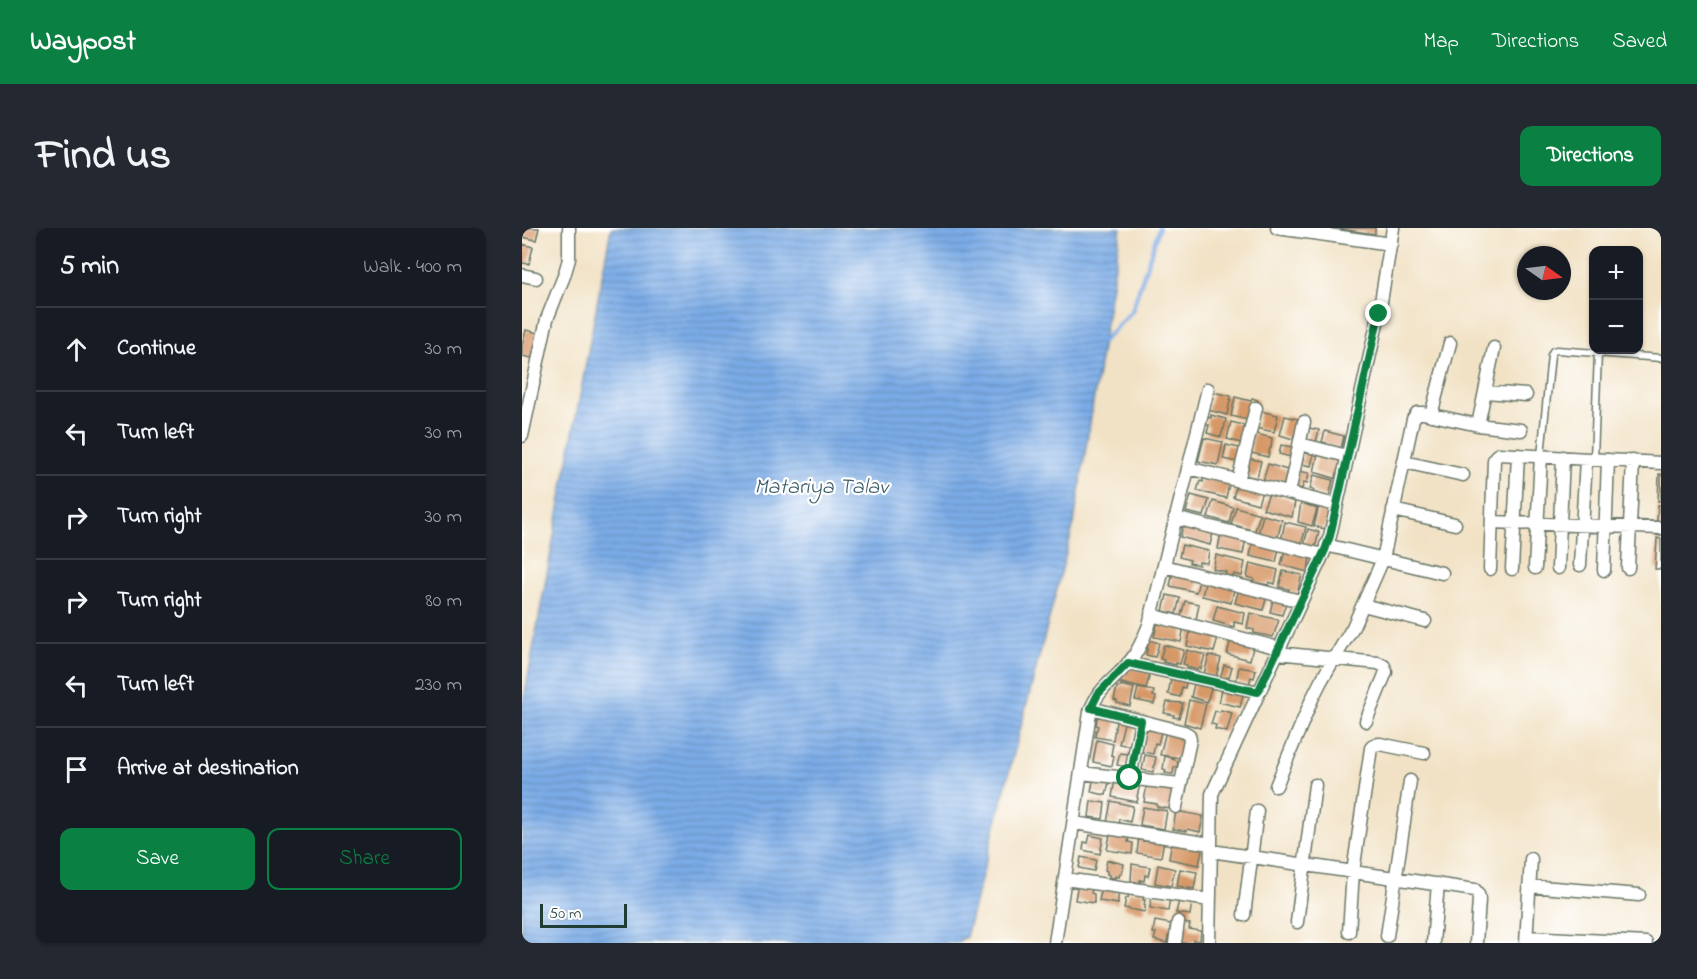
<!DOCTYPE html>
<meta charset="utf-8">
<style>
body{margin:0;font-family:"Indie Flower",sans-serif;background:#242831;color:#f1f3f6}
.controls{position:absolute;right:18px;top:18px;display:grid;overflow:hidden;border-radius:12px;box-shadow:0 2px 4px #0004}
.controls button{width:54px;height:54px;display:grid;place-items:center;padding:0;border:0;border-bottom:2px solid #363941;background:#171b24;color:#f1f3f6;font:30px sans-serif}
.compass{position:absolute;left:995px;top:18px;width:54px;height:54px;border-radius:50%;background:#171b24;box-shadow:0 2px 4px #0004;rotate:104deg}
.scale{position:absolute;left:18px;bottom:15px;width:87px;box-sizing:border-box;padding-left:6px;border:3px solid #1f3d34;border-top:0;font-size:16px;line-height:21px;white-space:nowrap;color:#1f3d34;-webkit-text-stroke:4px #fff;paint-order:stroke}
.stop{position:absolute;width:18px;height:18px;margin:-14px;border:4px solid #0b8043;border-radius:50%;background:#fff}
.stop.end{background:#0b8043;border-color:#fff;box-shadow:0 2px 6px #0008}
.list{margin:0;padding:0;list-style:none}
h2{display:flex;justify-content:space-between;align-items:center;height:78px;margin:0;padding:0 24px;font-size:26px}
h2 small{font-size:20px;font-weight:400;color:#9ea1a6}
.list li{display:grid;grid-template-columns:39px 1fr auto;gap:18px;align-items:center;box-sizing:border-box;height:84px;padding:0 24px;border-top:2px solid #363941}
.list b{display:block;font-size:22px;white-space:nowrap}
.list em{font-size:20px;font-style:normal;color:#9ea1a6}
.actions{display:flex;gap:12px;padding:18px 24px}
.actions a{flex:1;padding:14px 0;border:2px solid #0b8043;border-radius:12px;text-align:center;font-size:21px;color:#0b8043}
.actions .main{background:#0b8043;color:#fff}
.icon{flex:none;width:33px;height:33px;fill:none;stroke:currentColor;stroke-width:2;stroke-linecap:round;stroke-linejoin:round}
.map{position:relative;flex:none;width:1139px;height:715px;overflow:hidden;border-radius:12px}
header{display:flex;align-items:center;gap:36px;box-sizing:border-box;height:84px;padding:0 30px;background:#0b8043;color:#fff}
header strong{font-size:28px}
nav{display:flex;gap:33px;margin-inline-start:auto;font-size:21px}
.intro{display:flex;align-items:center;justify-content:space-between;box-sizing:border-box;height:144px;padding:0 36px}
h1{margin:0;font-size:42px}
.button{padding:15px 27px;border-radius:12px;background:#0b8043;color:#fff;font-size:21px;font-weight:700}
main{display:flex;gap:36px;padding:0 36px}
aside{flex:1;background:#171b24;border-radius:12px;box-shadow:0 2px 4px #0004}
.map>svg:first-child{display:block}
</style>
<header>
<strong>Waypost</strong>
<nav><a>Map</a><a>Directions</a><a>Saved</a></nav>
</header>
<div class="intro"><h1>Find us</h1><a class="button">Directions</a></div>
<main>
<aside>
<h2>5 min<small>Walk · 400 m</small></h2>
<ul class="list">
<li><svg class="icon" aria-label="ahead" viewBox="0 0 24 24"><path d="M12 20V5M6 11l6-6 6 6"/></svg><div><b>Continue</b></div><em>30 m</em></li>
<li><svg class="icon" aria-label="left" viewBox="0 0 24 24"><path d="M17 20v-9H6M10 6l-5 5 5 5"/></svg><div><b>Turn left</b></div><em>30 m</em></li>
<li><svg class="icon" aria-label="right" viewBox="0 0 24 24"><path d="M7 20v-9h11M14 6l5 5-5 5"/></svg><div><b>Turn right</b></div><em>30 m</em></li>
<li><svg class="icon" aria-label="right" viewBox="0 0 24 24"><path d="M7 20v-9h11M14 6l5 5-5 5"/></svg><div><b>Turn right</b></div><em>80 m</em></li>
<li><svg class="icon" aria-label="left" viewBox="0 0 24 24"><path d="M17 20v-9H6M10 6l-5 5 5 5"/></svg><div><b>Turn left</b></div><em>230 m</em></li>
<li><svg class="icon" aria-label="arrive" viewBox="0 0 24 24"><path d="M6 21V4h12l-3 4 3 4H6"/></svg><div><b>Arrive at destination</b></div></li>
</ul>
<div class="actions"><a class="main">Save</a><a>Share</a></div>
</aside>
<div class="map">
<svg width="1139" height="715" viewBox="0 0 1139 715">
<defs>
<pattern id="water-rules" width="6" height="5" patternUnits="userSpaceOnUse" patternTransform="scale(1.5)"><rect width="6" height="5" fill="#7bace7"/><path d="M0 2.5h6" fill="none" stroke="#648dbc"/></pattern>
</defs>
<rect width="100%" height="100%" fill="#fff"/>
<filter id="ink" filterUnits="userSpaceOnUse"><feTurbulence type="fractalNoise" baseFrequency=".0167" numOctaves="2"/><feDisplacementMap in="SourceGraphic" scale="12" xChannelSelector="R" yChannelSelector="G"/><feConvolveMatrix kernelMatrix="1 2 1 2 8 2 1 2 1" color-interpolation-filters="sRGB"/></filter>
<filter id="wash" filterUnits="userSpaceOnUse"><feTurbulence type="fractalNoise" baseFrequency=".008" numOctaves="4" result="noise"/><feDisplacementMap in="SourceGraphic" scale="24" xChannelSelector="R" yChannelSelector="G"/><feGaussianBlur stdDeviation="1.35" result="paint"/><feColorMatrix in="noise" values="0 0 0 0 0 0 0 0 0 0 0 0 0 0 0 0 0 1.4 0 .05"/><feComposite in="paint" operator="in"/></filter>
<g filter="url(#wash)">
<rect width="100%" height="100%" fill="#f2e2c5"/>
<path fill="url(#water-rules)" stroke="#4d748e" stroke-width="1.5" d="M89,0H599L552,295L444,709L433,715H0V481Z"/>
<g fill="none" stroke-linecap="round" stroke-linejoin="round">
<path stroke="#7bace7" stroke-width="4" d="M581,113L610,83L637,0"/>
</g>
<g id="blocks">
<path fill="#d79868" d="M2,0H17L14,12L0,9Z
M818,0H853V6L818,1Z
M0,16L11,19L7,36L0,35Z
M4,102L16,105L10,130L0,128V118Z
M691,164L709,168L705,187L686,182Z
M713,169L729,173L730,170L736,172L735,177L726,192L709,188Z
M738,183L756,187L752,204L734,200Z
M689,187L704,191L702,201H701L699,209L685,205L687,197H684L686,189L689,190Z
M763,188L776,191L775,195L778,196L774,207H772L771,211L758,207Z
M709,194L722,197V200L724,201L722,211H720L719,215L705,211Z
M787,200L797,202L794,214L785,212Z
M803,203L822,208L819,220L816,219V220L803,217L804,215L800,214Z
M731,205L750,210L749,220H748L746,229L729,225Z
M682,210L701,214L696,237L676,233Z
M704,217L722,221L715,234L701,231Z
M759,217L776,220L773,230L757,226Z
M782,223L792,225L789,238L779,236Z
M796,226L820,230L815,251L792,244Z
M725,230L739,233L735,250L721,247Z
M746,236L765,242L761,259L741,253Z
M776,243L787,245L785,255L782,254L780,261L772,259Z
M1137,246H1139V273H1136Z
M792,247L811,252L807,269L796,266L791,264L792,262L788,261Z
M681,250L707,256L704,270L675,263L678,253L681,254Z
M715,256L740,263L736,276L711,269Z
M747,266L767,270V272L773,274L770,289L741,281Z
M669,267L687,272L682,288L664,284Z
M691,273L711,279L707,295L686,289Z
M779,274L795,281L790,298L776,294Z
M797,277L809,280L803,301L792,298Z
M1136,277H1139V308L1134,307Z
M714,279L738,286L733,303L709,296Z
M741,287L760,292L755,312L736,306Z
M662,294L692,301L688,317L658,309Z
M763,294L784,299L779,318L759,313Z
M786,301L797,304L793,320L782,317Z
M699,304L724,310L721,326L696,321Z
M1135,310L1139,311V341H1133Z
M731,314L757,321L754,334L728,328Z
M660,317L687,323L685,335L677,334V337L667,335L668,332L657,329Z
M763,322L788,328L786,344L759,337Z
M694,327L723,334L720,348L712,346L711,349L703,347L704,344L691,341Z
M728,335L756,342L753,356L747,354L746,357L731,354L732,351L725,349Z
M651,343L678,350L674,364L648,358Z
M761,343L780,347L775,366L766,364L767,361L757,359Z
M684,351L713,358L709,375L680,368Z
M717,361L745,368L741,382L713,375Z
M645,367L658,370L654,386L641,383Z
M751,372H765L760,387L748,384Z
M663,373L677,376L674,392L659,388Z
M695,378L723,385L721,396L712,394V399L691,393Z
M728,385L757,392L751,409L732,405V402L725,400Z
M636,392L662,398L659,414L632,409Z
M669,400L697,406L692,424L665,418Z
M709,410L732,415L728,432L705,426Z
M627,412L637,415L633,429L624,427Z
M642,417L662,422L658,436L654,435V437L641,434L642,432L638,431Z
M665,422L683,427L679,441L677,440L676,442L665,439V437L661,436Z
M687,427L699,430L694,449L682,446Z
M702,437L710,439L707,449H705L704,453L698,451Z
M717,439L734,442L732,450L729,449L727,457L714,453Z
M608,440L628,445L624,461L595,454Z
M650,446L665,449L663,460L660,459L658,469L646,466Z
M673,452L690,457L685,474L669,469Z
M599,457L612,460L608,478L595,475V473L592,472L595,459H599Z
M701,457L716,461L715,465L721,467L718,479L697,474Z
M616,460L632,463L631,468L634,469L632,476L613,472Z
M667,472L684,476L678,500L662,495Z
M645,474L661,475L657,490L651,489L652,487L642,485Z
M699,482L710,485L705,504L693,501L694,497L689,496L693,483L698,484Z
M576,485L595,488L591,512L573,509L574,502H575L576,498L574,497Z
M603,491L613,493L611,500H613L608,518L597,516Z
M623,496L640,500L636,516L633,515L631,526L620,524L622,514H619Z
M644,503L663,506L658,530L638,527Z
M575,512L591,516L589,527L592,528L590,538L571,534Z
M606,523L611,524L606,539L595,537L598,525L605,526Z
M623,527L634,529L631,544L620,542Z
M643,528L651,530L650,531L656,533L655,539H652L651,546L643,545L644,542L641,541Z
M574,550H588L584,567L569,564L571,553H573Z
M593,551L618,556L615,569L616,570L615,574L590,569Z
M625,555L653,560L649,581L635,579V576L622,574Z
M569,573L583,575L581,591L567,589Z
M589,573L611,578L608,594L597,591L596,597L585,595Z
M621,579L645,583L642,601L618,597Z
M654,583L681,588L678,604L666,601L665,603L651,601Z
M588,606L607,609L606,614L611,615L610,626L585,622Z
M568,607L581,610L578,626L561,622L562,614L566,615Z
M617,608L622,609L621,613L634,614V611L642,612L639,629L615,625Z
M650,613L681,618L677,637L647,631Z
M559,629L574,632L572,643L557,640Z
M585,632L602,636L600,646L598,645L597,649L593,648V650L587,649V647L585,646V643L583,642Z
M610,636L628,639L626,648L623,647L622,653L618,652V655L609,653Z
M636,637L653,641L649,658L633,655Z
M658,641L675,644L672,661L655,658Z
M556,655L571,658L569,665L572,666V675L553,672Z
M580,657L595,660L594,666H596V676L577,673Z
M622,663L621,672H623L622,677H623V684L602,680L604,670H606L607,664Z
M630,667L648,670L646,683L628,680Z
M657,672L670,674L668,687L654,685Z
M633,693L649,696L648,700H651L650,708H646L645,715L632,712L634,705H631Z
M660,695L668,696L667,701L679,703L678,713L671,712L670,715H657Z"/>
</g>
</g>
<g filter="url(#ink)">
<use href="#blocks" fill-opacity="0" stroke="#697767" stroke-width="1.5"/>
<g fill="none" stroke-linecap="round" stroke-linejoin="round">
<defs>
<path id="service" d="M1019,228L1029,127L1031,123L1035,122L1139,130
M1072,231L1076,125"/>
<path id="minor" d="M755,0L869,16
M0,47L14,50
M963,164L1004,167
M909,187L928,115
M956,197L972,120
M0,208L25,91L42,48L47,31V0
M778,216L825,228
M882,234L941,247
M666,240L814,277
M716,253L734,180
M767,265L782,194
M871,282L933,296
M653,290L801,327
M970,294L1139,300
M804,317L920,345
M1058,337L1064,231
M642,338L778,373
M1013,340L1019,228
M1036,340L1041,229
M1106,340L1111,233
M968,341L972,232L974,228L977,226L1139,235
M990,341L996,227
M1082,342L1086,232
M841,377L903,393
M629,387L757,420
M755,425L856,435L862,438L864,444L844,493
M606,435L737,464
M569,480L662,504L667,507L668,512L654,579
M559,545L658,556
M608,550L619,493
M754,558L790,471L799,453L831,399L861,331L891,191L895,185H901L956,197L999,202
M552,595L689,616
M689,623L953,662L956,666L957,672L954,715
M543,651L688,672
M1007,658L1117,667
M722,687L735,583
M775,694L793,557
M827,704L831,644L849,520L852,517L858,516L902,525
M865,708L888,553
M1005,709L1124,715
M533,715L568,484C576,458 598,449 612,428C618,419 623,407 627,397L686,161
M653,715L656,694
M687,715L690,566L803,322L808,308L857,86L871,0
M911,715L916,656
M1004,715L1009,631"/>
</defs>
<use href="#service" stroke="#697767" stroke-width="9"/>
<use href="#minor" stroke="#697767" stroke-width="15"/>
<use href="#service" stroke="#fff" stroke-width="6"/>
<use href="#minor" stroke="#fff" stroke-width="12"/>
</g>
</g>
<g fill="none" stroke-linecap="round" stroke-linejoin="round" filter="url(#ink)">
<path stroke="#0b8043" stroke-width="8" d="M608,550L619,493L569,480L576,466L606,435L736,464L803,322L808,308L857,86"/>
</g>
<g text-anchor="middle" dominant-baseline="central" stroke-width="4.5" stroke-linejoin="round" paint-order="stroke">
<g font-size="22" font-style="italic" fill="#3b5e6a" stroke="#fff">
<text x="299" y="260">Matariya Talav</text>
</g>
</g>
</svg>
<div class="controls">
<button>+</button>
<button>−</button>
</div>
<svg class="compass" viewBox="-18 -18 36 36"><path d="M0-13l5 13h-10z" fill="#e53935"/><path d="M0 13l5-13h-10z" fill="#9ea1a6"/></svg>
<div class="scale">50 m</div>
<div class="stop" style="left:608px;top:550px"></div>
<div class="stop end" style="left:857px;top:86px"></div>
</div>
</main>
